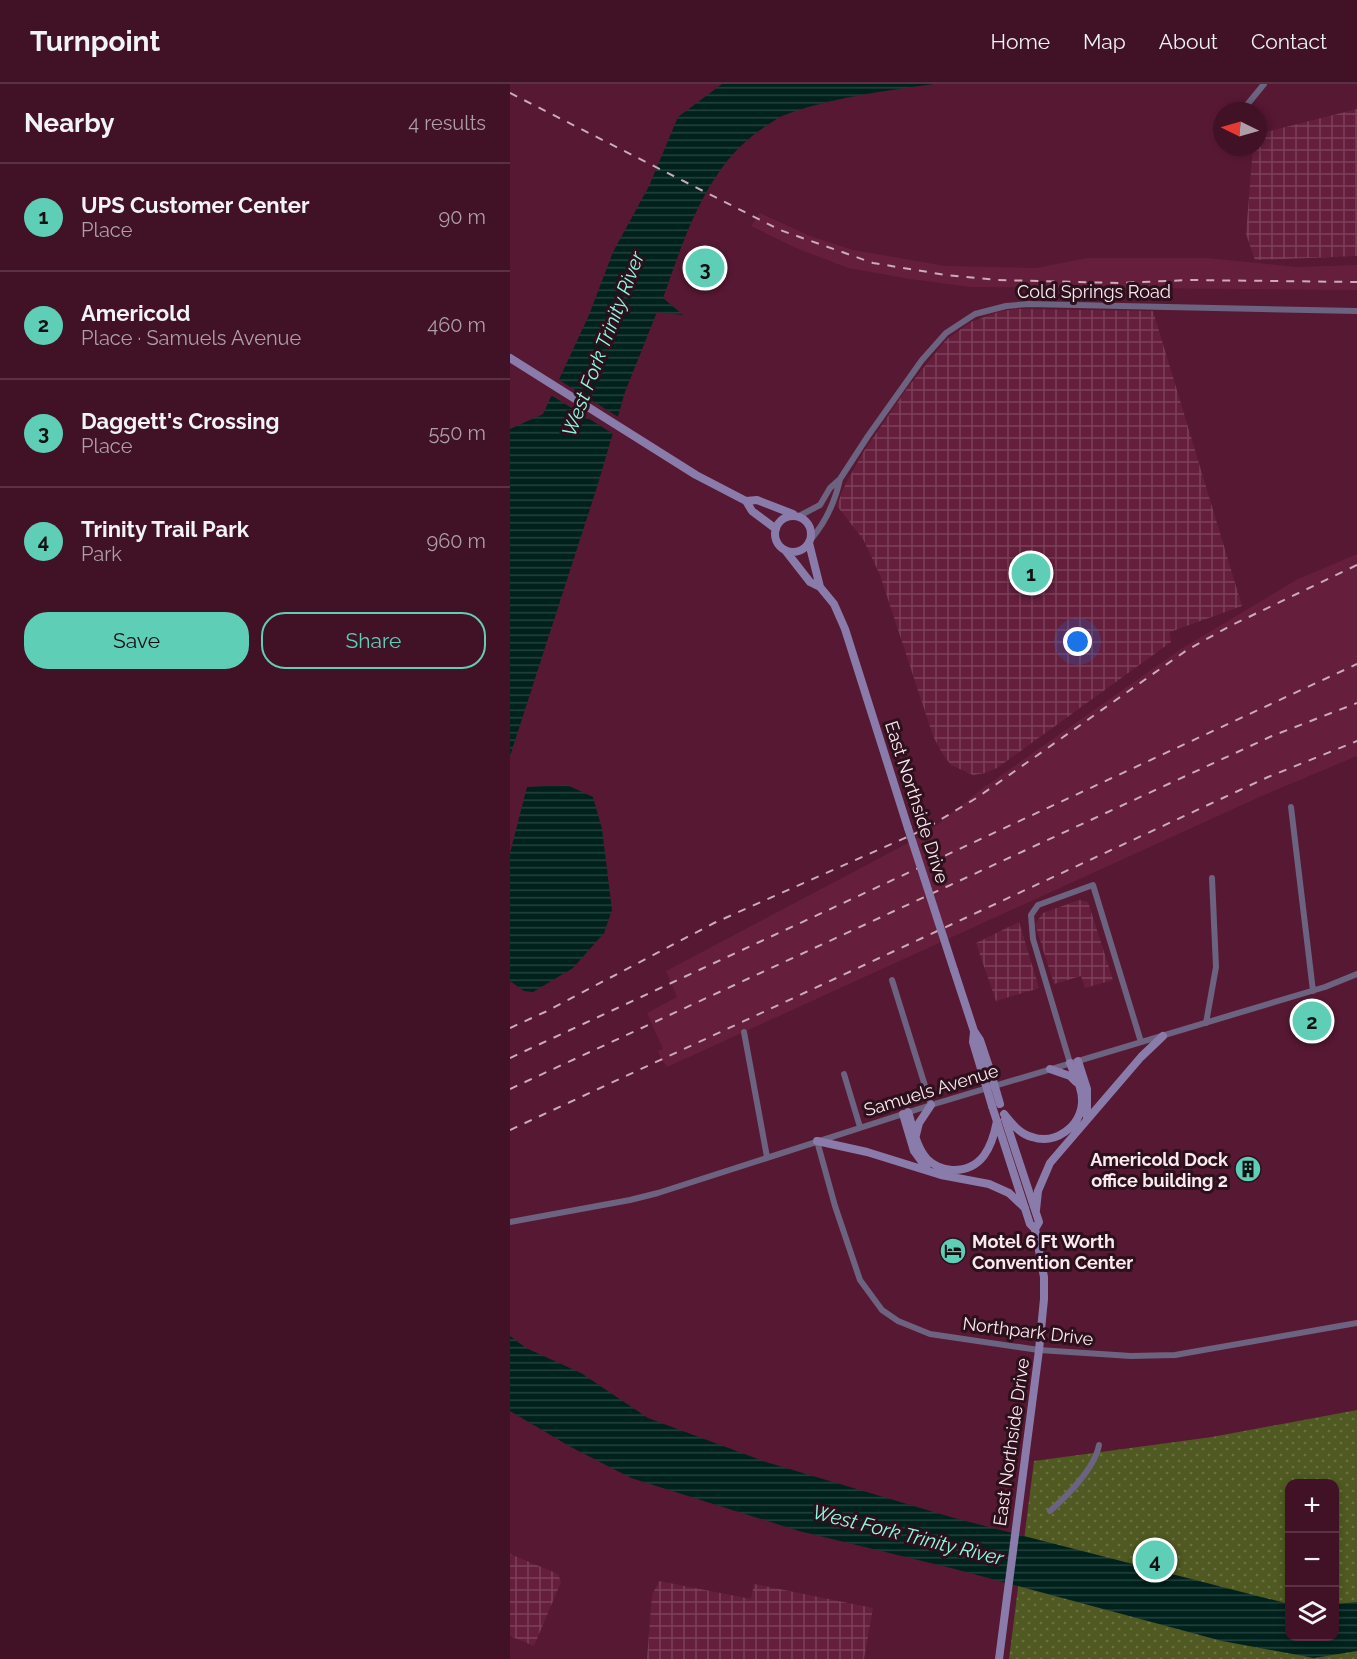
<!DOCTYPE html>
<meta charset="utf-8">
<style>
body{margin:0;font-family:Raleway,sans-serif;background:#481b2e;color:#f1f3f6}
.controls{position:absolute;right:18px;bottom:18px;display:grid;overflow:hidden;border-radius:12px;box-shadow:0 3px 9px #0003}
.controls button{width:54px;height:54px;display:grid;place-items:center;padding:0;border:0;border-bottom:2px solid #5a3243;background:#411226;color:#f1f3f6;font:30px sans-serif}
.compass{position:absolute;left:703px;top:18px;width:54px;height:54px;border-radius:50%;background:#411226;box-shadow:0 3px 9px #0003;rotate:275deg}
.you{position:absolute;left:568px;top:558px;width:21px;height:21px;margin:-15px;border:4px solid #fff;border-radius:50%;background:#1a73e8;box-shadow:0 0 0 9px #1a73e833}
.badge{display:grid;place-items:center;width:39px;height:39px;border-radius:50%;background:#5eceb7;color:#111;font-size:20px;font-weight:700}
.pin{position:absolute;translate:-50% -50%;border:3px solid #fff;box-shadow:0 2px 6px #0006}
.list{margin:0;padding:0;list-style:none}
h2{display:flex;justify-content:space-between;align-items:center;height:78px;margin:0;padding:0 24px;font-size:26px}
h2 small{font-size:20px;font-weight:400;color:#ae9ea7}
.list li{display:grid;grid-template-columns:39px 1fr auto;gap:18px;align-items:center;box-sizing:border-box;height:108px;padding:0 24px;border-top:2px solid #5a3243}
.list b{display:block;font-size:22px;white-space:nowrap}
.list p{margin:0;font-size:20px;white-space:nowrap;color:#ae9ea7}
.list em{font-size:20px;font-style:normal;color:#ae9ea7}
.actions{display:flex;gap:12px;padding:18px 24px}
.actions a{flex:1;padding:14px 0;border:2px solid #5eceb7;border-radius:24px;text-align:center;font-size:21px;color:#5eceb7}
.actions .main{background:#5eceb7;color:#111}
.icon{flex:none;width:33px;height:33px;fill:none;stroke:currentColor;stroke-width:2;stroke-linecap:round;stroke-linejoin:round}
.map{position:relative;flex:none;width:847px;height:1575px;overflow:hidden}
header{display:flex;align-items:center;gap:36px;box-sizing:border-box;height:84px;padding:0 30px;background:#411226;border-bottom:2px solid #5a3243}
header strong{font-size:28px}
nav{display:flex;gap:33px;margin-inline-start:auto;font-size:21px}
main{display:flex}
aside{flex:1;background:#411226}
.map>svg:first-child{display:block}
</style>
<header>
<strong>Turnpoint</strong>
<nav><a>Home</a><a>Map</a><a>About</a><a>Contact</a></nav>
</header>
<main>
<aside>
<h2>Nearby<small>4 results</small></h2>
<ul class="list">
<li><span class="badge">1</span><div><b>UPS Customer Center</b><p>Place</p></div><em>90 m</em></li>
<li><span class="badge">2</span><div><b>Americold</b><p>Place · Samuels Avenue</p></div><em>460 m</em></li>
<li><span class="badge">3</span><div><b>Daggett's Crossing</b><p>Place</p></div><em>550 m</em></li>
<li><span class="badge">4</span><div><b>Trinity Trail Park</b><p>Park</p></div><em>960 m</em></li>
</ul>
<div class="actions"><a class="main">Save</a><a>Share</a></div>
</aside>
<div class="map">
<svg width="847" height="1575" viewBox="0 0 847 1575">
<defs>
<pattern id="industrial-grid" width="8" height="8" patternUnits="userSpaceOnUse" patternTransform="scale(1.5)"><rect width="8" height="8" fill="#651f3d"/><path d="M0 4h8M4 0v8" fill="none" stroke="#7c4059"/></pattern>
<pattern id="grass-dots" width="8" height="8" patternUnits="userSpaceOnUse" patternTransform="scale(1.5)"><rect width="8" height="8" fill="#4f5921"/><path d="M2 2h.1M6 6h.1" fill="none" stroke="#697142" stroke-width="1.8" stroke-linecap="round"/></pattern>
<pattern id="water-rules" width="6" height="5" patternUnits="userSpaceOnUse" patternTransform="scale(1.5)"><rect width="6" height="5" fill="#00221c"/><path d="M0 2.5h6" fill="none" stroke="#26423d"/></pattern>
</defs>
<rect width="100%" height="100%" fill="#571833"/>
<path fill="#651f3d" d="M250,129L300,152L343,166L435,182L526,184L577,174H697L787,183L847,181V206L461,203L400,195L338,184L286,164L241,142Z
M847,470V672L754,711L157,983L151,975L148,967L153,965L137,929L167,913L156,887L417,749L473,704L671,565L788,495Z"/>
<path fill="url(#industrial-grid)" d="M847,25V172L745,176L736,150L743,63H748V50Z
M509,225L643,227L732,522L660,548L661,558L487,684L475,689L463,691L441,681L432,669L423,652L370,491L353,455L327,422L333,405L354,367L398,303L436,256L461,238L491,227Z
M569,816L578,818L603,896L575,904L571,892L544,900L525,840L533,829Z
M509,838L529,904L486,917L466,859Z
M0,1470L48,1490L51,1498L24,1562L0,1552Z
M149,1497L241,1515L244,1500L363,1524L354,1575H137L142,1511Z"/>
<path fill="url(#grass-dots)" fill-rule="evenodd" d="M847,1326V1575H499L524,1377L702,1353ZM780,1400H824V1552H780Z"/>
<path fill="url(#water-rules)" d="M212,0H424C378,6 314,15 272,32C266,35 259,40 253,44C196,82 175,153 153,214L173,231L147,228L115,308L87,403L0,672V345L33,330L79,231L103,168L139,102L168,33Z
M57,701L83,713L92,745L102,826L94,849L63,884L23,908L14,907L0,897V769L17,703Z
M0,1252L16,1264L71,1289L138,1334L256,1378L444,1434L779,1520L780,1552H824L825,1520L847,1518V1567L804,1574L712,1557L441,1484L289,1447L121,1394L59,1362L0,1327Z"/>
<path fill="#571833" d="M46,294L110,334L105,351L39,310Z"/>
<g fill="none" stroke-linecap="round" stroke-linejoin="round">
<path stroke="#6b6380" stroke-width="6" d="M732,27L754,0
M289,432L310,421L320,404L330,395L358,352L412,276L436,249L465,230L496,222L518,220L847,227
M302,454C317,436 325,418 330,395
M781,723L803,907
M382,896L421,1021
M696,939L706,883L702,794
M234,948L257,1073
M560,979L523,855L521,831L528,821L583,801L631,958
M334,990L350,1043
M307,1057L325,1122L350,1196L372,1226L388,1237L420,1250L529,1266L621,1272L665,1271L847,1239
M0,1138L120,1116L148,1109L421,1021L815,903L847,890
M540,1427C557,1412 585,1384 589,1361"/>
<path stroke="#8a7caa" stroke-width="8" d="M0,274L186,391L236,417L242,427L266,445
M236,417L247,416L283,430
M265 450a18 18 0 1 1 36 0a18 18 0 1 1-36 0Z
M299,459L310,503L324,520L335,545L398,744
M275,466L300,498L310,503
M444,886L464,947L470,956L480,986
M464,948L463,958L472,988
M568,977L577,1005V1035
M540,985L560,992L566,998
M482,1022L520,1140L525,1145L534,1193V1215L529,1266L489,1575
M398,1028C403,1043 406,1063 417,1075C424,1082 432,1085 442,1086C472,1087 482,1063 487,1037
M393,1030L404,1067L417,1085
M494,1030C502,1040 510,1050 522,1053C545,1061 570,1043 572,1019C573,1005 565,992 560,979
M495,1035L529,1138L525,1145
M406,1051L409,1039L421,1021
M307,1057L357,1068L431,1091L479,1100L499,1109L515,1124
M526,1126L528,1107L540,1079L631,973L653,952"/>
<path stroke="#caabb6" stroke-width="2" stroke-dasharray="8 8" stroke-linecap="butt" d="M0,9L270,146L363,179L436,191L488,196L609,199L681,196L847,198
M0,944L35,928L204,839L415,745L468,713L677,566L720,542L847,481
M0,974L847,580
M0,1005L762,652L847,619
M0,1046L758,693L847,657"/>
<path stroke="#8a7caa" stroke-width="8" d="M398,744L444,886
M480,986L490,1020
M472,988L482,1022"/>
</g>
<defs>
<symbol id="building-disc" viewBox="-11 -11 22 22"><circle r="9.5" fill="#5eceb7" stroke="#2c101b"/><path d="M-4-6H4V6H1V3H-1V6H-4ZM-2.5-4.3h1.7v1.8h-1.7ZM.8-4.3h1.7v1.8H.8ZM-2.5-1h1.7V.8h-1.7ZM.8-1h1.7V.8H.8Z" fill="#111"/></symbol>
<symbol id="hotel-disc" viewBox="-11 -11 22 22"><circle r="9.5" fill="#5eceb7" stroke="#2c101b"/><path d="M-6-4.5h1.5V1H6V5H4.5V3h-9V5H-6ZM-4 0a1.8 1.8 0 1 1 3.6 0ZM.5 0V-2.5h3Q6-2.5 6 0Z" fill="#111"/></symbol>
</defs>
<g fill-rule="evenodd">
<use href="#building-disc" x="723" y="1070" width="30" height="30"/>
<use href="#hotel-disc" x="428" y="1152" width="30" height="30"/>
</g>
<g text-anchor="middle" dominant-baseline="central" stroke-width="6" stroke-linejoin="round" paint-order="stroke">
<g font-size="18" fill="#fae9ee" stroke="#2c101b">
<text x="584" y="207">Cold Springs Road</text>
<text transform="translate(407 718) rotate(72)">East Northside Drive</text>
<text transform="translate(421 1006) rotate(-17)">Samuels Avenue</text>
<text transform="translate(518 1247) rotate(7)">Northpark Drive</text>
<text transform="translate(501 1358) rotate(-82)">East Northside Drive</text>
</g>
<g font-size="18" font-weight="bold" fill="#fae9ee" stroke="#2c101b" text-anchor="end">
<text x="718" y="1075">Americold Dock<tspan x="718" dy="21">office building 2</tspan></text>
<text x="462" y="1157" text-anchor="start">Motel 6 Ft Worth<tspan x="462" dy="21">Convention Center</tspan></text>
</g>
<g font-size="20" font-style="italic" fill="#8efae2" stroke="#2c101b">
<text transform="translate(93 260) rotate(-69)">West Fork Trinity River</text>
<text transform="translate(398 1451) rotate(14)">West Fork Trinity River</text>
</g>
</g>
</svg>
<div class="controls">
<button>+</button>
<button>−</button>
<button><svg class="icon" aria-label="layers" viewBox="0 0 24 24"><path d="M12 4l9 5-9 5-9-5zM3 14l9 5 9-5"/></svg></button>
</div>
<svg class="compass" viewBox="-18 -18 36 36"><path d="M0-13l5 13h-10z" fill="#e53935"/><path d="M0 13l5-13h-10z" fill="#ae9ea7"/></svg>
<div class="you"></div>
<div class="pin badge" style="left:521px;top:489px">1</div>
<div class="pin badge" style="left:802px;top:937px">2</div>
<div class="pin badge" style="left:195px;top:184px">3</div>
<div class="pin badge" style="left:645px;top:1476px">4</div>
</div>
</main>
